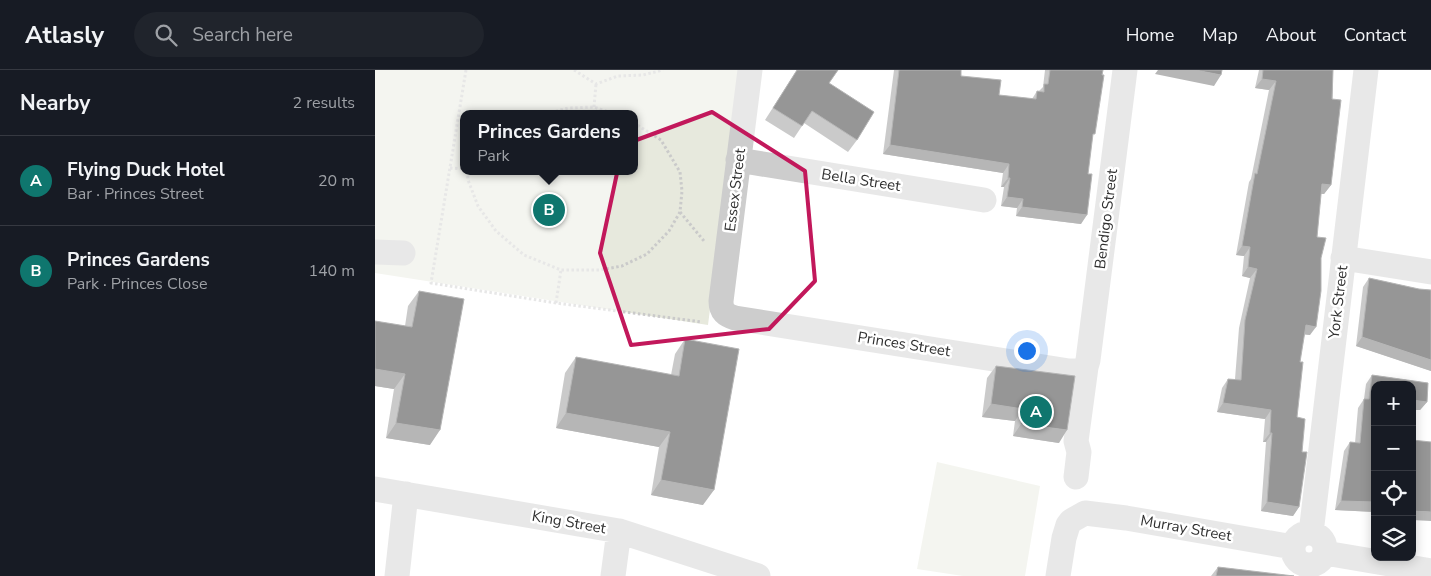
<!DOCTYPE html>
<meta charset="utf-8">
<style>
body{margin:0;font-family:"Nunito Sans",sans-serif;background:#20242c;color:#f1f3f6}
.controls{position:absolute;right:15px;bottom:15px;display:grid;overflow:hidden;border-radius:10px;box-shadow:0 2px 12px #0003}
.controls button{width:45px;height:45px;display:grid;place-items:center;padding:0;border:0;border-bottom:1px solid #363941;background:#171b24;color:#f1f3f6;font:25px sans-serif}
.you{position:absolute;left:651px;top:280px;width:18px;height:18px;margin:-12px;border:4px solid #fff;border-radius:50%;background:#1a73e8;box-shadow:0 0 0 8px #1a73e833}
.badge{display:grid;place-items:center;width:32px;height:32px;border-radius:50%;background:#0f766e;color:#fff;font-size:16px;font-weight:700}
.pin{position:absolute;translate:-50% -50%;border:2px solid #fff;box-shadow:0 1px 5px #0006}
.popup{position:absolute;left:85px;top:40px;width:178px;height:65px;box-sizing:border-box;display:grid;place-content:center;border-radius:10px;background:#171b24;filter:drop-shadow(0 1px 4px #0005);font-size:16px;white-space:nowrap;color:#9ea1a6}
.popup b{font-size:19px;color:#f1f3f6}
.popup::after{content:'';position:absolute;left:50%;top:100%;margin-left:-10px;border:10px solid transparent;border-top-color:#171b24}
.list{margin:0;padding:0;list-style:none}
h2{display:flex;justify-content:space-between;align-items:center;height:65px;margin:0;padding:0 20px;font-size:21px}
h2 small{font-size:16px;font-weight:400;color:#9ea1a6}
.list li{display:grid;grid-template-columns:32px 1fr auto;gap:15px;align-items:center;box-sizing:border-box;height:90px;padding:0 20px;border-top:1px solid #363941}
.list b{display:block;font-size:19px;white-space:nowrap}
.list p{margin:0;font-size:16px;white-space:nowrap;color:#9ea1a6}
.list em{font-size:16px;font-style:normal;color:#9ea1a6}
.icon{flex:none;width:28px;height:28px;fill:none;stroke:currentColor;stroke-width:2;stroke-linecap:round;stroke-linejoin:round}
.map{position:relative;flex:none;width:1056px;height:506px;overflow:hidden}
header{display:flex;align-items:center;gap:30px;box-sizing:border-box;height:70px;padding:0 25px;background:#171b24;border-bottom:1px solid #363941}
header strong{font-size:24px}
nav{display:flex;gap:28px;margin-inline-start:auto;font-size:18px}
.search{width:350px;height:45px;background:#20242c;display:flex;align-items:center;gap:12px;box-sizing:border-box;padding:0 18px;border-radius:28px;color:#9ea1a6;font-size:19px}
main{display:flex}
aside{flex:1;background:#171b24}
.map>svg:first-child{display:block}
</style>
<header>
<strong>Atlasly</strong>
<div class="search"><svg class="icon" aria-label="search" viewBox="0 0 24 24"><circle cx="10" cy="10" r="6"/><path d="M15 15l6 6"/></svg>Search here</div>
<nav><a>Home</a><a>Map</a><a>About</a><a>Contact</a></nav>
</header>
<main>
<aside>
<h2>Nearby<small>2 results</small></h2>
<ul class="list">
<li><span class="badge">A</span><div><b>Flying Duck Hotel</b><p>Bar · Princes Street</p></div><em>20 m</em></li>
<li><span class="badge">B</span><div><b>Princes Gardens</b><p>Park · Princes Close</p></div><em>140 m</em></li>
</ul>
</aside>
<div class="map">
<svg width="1056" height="506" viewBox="0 0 1056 506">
<rect width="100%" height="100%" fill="#fff"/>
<path fill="#e7e9dd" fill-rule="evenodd" d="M0,0H365L333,255L0,203ZM89,44H259V101H89Z
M562,392L665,416L650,506H588L542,499Z"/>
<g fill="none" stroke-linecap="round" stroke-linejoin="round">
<path stroke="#cacaca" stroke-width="3" stroke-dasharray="2.5 2.5" stroke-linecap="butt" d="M91,0L56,213L181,233L327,252
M199,0L221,14L243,6L268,5L288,0
M219,37L221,14
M171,44L193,38L219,37L239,44
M75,98L89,99
M92,101L93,110L103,136L121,161L149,185L186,200H225L247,196L272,184L294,161L305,142L307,121L305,102L286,70L259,53
M305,142L329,171
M181,233L186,200"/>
<path stroke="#cdcdcd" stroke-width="25" d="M375,0L346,231C346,242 351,245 360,248L694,301H705L711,297
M363,90L609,130
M0,182L28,183
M968,188L1056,202
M701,407L704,382L701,371L711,297L713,290L750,0
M0,419L244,461L383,506
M936,463L991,0
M918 479a16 16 0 1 1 32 0a16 16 0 1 1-32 0Z
M950,483L1056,501
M22,506L31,424
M238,506L244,461
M683,506L689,468L693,455L696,451L710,443L751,448L918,477"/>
</g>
<path fill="#8b8b8b" d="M422,0H463L454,13L482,70L473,82L429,53L419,68L390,50Z
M519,0H583L586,6L624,25L657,29L662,21H664L668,17L670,0H728L717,69L706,154L641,146L642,138L626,136L629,117H626L628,103L508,84Z
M884,0H958L956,115L949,124H946L942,167L946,188L935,265L929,264L925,292L922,347L924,437L918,446L886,441L891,372H888L890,349L842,342L847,318L853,309H860L864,258L875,208L867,206L869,186L861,185L874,112L876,109L894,20L880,18Z
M994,208L1044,219L1056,220V301L981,276L988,217Z
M44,221L55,375L11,368L19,319L0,316V251L30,256L33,236Z
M310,269L328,435L276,425L284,377L181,358L190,303L201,287L296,305L300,284Z
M621,296L684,373L638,366L640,351L607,347L612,308Z
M997,305L1053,313L1052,332L1045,340H1037V315H1000V442L960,440L969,381L975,372L980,373L983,338L989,329L991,314Z
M843,497L919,506H836Z"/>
<path fill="#5d5d5d" d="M783,0H820L846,5L839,16L780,4Z
M887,9L901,11L894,20L880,18Z
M515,75L634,94L628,103L508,84Z
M633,108H635L629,117H626Z
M947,114L956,115L949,124L941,123Z
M632,127L648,129L642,138L626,136Z
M647,137L712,145L706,154L641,146Z
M867,176L875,177L869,186L861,185Z
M873,197L882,199L875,208L867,206Z
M931,255L941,257L935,265L925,264Z
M987,267L1056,290V301L981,276Z
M0,299L30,304L19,319L0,316Z
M1037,330L1052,332L1045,340H1037Z
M848,333L896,340L890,349L842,342Z
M616,334L648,339L640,351L607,347Z
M191,343L295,362L284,377L181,358Z
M21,353L65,360L55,375L11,368Z
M646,354L692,360L684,373L638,366Z
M895,363H897L891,372H888Z
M286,410L339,420L328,435L276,425Z
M966,431L1000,432V442L960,440Z
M892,432L924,437L918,446L886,441Z
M1037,441L1056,442V451L1037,450Z"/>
<path fill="#171717" stroke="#5d5d5d" d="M422,0H463L454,13L499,42L482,70L437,41L427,56L398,38Z
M524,0H586V6L626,10L624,25L661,29L662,21L669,22V14H673L675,0H728L727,5H729L720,64H718L713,104H717L712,145L647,137L648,129L632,127L635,108H633L634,94L515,75Z
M820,0H847L846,5Z
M888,0H958L957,29L966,30L956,115L947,114L942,167L951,168L946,188V221L941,257L931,255L925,292H928L922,347L930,349L927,382H932L924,437L892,432L897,363H895L896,340L848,333L853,309L866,310L870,250L882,199L873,197L875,177L867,176L880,103L882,104L901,11L887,9Z
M994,208L1044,219L1056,220V290L987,267Z
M44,221L89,229L65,360L21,353L30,304L0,299V251L37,257Z
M310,269L364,279L339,420L286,410L295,362L191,343L201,287L304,306Z
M621,296L700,306L692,360L646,354L648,339L616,334Z
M997,305L1053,313L1052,332L1037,330V315H1000V432L966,431L975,372L985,373L989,329H994Z
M1037,370L1056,372V442L1037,441Z
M843,497L919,506H841Z"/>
<path d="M0 0H1056V506H0ZM337,42L430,101L440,211L394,259L256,275L225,183L248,75Z" fill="#fff" fill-opacity=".55" fill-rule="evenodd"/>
<path fill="none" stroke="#c2185b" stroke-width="4" stroke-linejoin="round" d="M337,42L430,101L440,211L394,259L256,275L225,183L248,75Z"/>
<g text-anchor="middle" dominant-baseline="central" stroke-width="5" stroke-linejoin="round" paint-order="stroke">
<g font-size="15" fill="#303030" stroke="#fff">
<text transform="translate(486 110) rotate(9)">Bella Street</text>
<text transform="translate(360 120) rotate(-83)">Essex Street</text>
<text transform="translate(731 149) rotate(-83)">Bendigo Street</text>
<text transform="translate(963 232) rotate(-83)">York Street</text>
<text transform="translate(529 274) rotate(9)">Princes Street</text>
<text transform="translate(194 452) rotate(10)">King Street</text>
<text transform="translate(811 458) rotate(10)">Murray Street</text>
</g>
</g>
</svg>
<div class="controls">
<button>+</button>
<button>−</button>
<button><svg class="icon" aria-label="locate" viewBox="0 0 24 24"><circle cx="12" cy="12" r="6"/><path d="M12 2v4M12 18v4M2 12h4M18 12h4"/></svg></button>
<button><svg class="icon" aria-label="layers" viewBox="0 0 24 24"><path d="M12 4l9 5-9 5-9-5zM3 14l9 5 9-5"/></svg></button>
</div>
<div class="you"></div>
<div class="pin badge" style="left:661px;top:342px">A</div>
<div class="pin badge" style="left:174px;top:140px">B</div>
<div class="popup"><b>Princes Gardens</b>Park</div>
</div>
</main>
